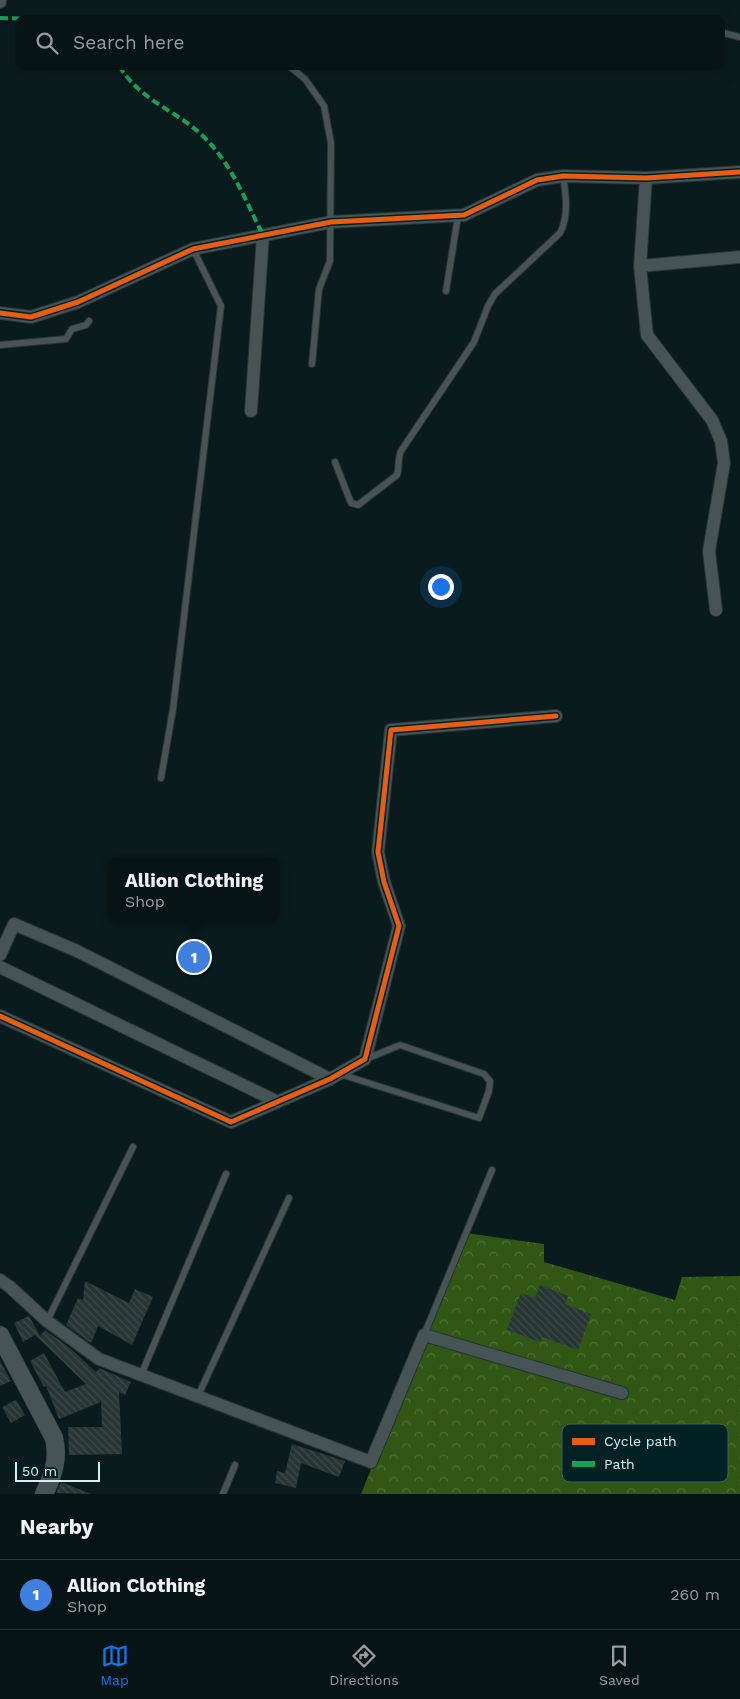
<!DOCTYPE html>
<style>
body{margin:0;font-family:"Work Sans",sans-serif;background:#152122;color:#f1f3f6}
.scale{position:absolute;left:15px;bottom:12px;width:85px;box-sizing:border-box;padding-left:5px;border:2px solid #dbedee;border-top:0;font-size:14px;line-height:18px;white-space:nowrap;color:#dbedee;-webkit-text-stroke:4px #012224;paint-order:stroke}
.you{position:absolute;left:440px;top:586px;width:18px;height:18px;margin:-12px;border:4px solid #fff;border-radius:50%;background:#1a73e8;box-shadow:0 0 0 8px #1a73e833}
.badge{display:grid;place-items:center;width:32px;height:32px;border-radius:50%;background:#1a73e8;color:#fff;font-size:16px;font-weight:700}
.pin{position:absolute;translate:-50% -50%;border:2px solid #fff;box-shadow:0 1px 5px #0006}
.popup{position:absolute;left:108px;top:857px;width:172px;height:65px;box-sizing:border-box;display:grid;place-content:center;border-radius:10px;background:#071415;filter:drop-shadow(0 1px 4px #0005);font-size:16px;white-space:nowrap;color:#989ea0}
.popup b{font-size:19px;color:#f1f3f6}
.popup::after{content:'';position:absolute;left:50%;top:100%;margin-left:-10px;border:10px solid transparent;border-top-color:#071415}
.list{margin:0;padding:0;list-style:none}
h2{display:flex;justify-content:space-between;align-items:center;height:65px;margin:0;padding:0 20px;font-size:21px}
h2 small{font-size:16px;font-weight:400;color:#989ea0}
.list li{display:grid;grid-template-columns:32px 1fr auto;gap:15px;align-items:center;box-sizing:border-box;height:70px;padding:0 20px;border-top:1px solid #283334}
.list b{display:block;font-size:19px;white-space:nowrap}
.list p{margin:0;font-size:16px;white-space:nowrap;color:#989ea0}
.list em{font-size:16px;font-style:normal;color:#989ea0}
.icon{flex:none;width:28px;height:28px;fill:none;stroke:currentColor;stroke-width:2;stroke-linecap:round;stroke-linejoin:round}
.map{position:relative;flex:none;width:740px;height:1494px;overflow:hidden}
.search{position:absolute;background:#071415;box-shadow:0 5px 20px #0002;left:15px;right:15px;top:15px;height:55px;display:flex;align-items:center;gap:12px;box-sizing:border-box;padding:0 18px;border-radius:10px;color:#989ea0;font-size:19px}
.sheet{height:135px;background:#071415}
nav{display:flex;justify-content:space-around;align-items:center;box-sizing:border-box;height:70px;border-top:1px solid #283334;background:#071415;font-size:14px;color:#989ea0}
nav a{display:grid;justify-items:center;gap:2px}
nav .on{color:#1a73e8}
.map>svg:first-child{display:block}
</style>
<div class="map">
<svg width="740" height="1494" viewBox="0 0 740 1494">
<defs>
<pattern id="forest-crowns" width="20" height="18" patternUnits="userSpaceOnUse" patternTransform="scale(1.25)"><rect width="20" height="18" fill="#305714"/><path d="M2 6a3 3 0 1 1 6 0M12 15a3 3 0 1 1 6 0" fill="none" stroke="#4d6f36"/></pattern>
<pattern id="building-back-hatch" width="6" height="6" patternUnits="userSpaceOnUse" patternTransform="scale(1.25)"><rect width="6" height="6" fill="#273634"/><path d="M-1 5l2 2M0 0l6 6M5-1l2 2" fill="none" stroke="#3c4a48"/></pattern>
</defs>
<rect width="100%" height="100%" fill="#091b1c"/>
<path fill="url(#forest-crowns)" d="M466,1233L544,1244V1262L675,1300L682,1277L740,1276V1494H361Z"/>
<path fill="url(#building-back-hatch)" d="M85,1281L129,1303L135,1289L153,1297L132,1345L98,1326L91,1343L66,1325L78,1298L83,1300Z
M540,1285L568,1296L565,1304L591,1314L578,1350L542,1337L540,1342L507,1330L521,1293L535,1298Z
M29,1316L40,1336L45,1330L70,1348L96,1372L99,1368L131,1382L125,1395L119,1392L122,1454L69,1455L68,1427H102L101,1402L59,1419L46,1386L44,1387L30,1361L44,1353L65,1392L86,1384L35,1335L23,1342L14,1323Z
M0,1361L11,1381L0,1386Z
M16,1400L25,1415L11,1423L2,1407Z
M292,1444L345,1461L339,1477L301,1463L296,1488L275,1483L277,1471L285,1473Z
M61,1482L91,1494H90L56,1493Z"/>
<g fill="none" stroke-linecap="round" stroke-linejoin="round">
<defs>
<path id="service" d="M724,33L740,37
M289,66L305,79L324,106L331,143L330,261L319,289L312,364
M446,291L458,216
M0,345L66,339L72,329L86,325L89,321
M335,462L351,503L358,505L397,475C400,466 397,460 401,451L474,342L488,306L495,294L560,233C569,216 566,195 563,176
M161,778L173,709L221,306L193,249
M340,1074L479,1118L489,1091L490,1081L484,1074L400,1045L366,1059
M47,1321L133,1147
M424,1335L492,1170
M141,1375L226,1174
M198,1396L289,1198
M223,1494L235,1465"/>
<path id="minor" d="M0,2V0
M646,178L640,266L647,335L712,420L721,441L724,463L709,551L716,610
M640,266L740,257
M0,313L31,317L78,302L193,249L331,222L464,215L537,180L563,176L646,178L740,172
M251,411L263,235
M0,955L14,924L77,951L330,1079
M0,967L278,1102
M0,1016L231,1122L330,1079L365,1059L399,926L384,882L378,852L391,730L556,716
M0,1280L10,1287L47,1321L99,1359L371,1462L424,1335L622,1393"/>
<path id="secondary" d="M0,1335L54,1438C59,1458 53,1476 44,1494"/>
</defs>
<use href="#service" stroke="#283334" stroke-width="8"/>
<use href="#minor" stroke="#283334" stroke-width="14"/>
<use href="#secondary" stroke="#283334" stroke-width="19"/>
<use href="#service" stroke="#475455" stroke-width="6"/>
<use href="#minor" stroke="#475455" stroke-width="12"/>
<use href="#secondary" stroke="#475455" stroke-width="18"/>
<path stroke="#1a9f57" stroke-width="4" stroke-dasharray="8 4" stroke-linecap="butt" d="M0,18L36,19
M119,66C143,103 175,109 204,137C233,166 245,200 263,235"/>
<defs>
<path id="cycleway" d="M0,313L31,317L78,302L193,249L331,222L464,215L537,180L563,176L646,178L740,172
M0,1016L231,1122L330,1079L365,1059L399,926L384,882L378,852L391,730L556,716"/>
</defs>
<use href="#cycleway" stroke="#012224" stroke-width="8"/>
<use href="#cycleway" stroke="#e95d12" stroke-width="5"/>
</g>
<rect x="562" y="1424" width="166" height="58" rx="8" fill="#012224" stroke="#425f61" stroke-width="1"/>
<rect x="572" y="1438" width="23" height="7" fill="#e95d12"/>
<rect x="572" y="1461" width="23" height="6" fill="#1a9f57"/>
<g font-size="14" fill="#dbedee">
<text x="604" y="1446">Cycle path</text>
<text x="604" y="1469">Path</text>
</g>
</svg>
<div class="scale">50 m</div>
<div class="you"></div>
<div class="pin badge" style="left:194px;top:957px;background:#3f7fe0">1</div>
<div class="popup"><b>Allion Clothing</b>Shop</div>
<div class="search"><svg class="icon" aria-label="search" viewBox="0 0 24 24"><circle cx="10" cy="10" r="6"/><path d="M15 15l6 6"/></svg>Search here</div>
</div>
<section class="sheet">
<h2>Nearby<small></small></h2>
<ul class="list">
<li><span class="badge" style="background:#3f7fe0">1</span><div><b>Allion Clothing</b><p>Shop</p></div><em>260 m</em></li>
</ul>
</section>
<nav>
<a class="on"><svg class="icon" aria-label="map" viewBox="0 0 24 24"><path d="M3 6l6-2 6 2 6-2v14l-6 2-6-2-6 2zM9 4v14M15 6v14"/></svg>Map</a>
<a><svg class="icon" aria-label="directions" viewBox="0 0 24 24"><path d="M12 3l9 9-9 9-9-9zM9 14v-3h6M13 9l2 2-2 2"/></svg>Directions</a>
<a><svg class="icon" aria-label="saved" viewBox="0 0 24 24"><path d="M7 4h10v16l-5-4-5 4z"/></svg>Saved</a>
</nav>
